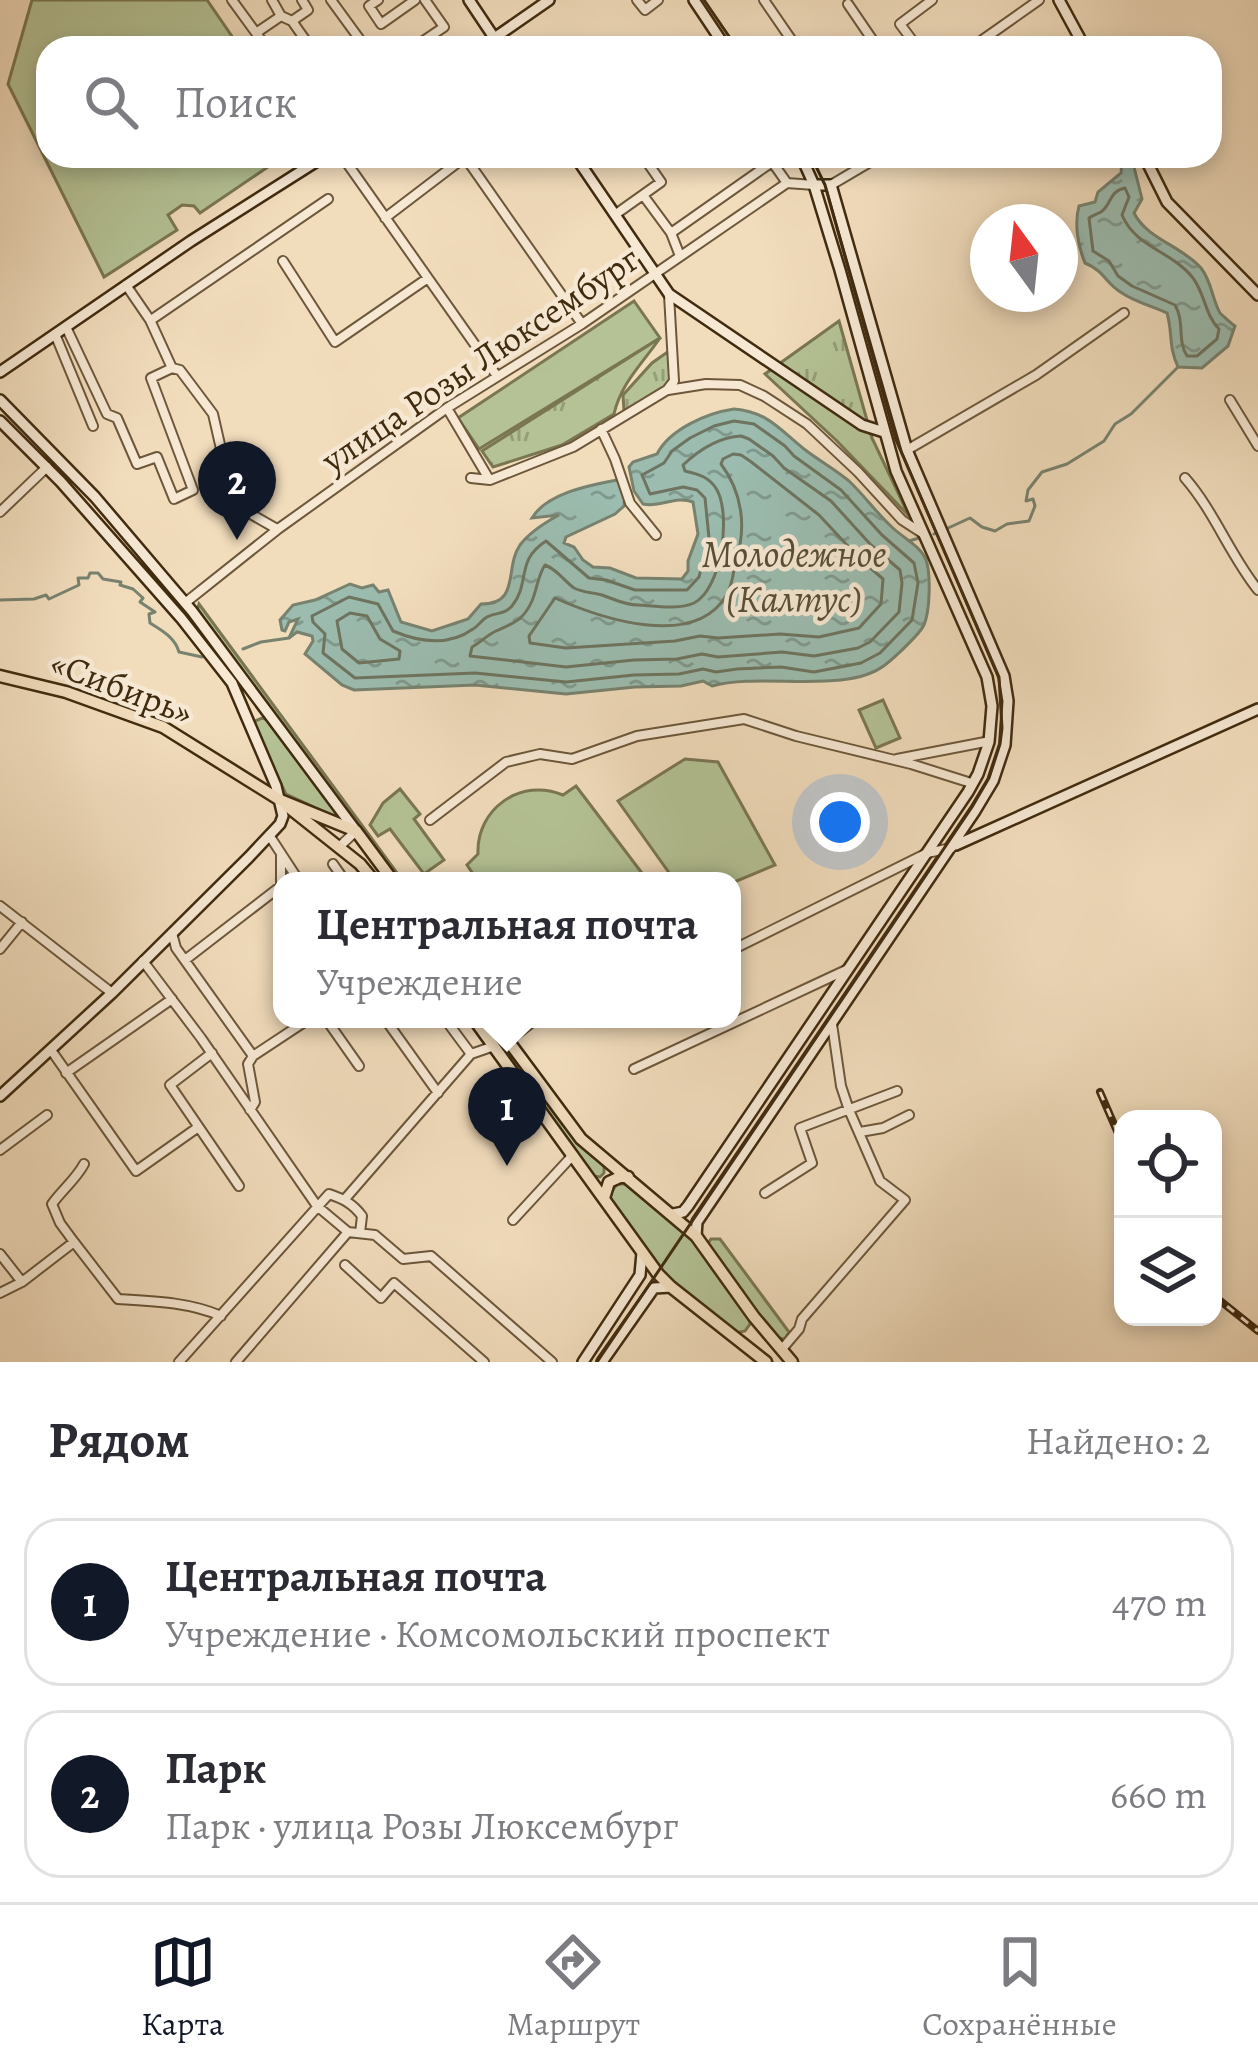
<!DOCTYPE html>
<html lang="ru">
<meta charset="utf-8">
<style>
body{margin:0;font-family:Alegreya,serif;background:#f7f7f7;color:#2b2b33}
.controls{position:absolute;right:36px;bottom:36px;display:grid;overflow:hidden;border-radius:24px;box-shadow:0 6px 18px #0003}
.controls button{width:108px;height:108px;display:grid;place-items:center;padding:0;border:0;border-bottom:3px solid #e1e1e2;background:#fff;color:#2b2b33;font:60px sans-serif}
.compass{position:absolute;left:970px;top:204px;width:108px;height:108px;border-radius:50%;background:#fff;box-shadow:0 6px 18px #0003;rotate:345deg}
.you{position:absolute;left:840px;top:822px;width:42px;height:42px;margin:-30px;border:9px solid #fff;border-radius:50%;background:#1a73e8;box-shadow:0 0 0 18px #1a73e833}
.badge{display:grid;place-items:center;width:78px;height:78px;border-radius:50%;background:#111827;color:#fff;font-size:39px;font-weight:700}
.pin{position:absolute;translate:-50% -99px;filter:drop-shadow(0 3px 6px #0008)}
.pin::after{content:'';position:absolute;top:63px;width:42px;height:36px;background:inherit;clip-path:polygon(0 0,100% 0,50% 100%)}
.popup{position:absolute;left:273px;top:872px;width:468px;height:156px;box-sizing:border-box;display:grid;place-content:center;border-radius:24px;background:#fff;filter:drop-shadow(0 3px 9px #0005);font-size:39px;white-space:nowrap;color:#7c7c81}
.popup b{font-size:45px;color:#2b2b33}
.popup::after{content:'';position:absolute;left:50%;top:100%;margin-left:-24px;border:24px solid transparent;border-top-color:#fff}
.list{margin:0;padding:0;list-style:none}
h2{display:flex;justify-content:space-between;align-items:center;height:156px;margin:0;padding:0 48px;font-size:51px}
h2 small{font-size:39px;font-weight:400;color:#7c7c81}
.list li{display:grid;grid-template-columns:78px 1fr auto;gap:36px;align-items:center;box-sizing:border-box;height:168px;margin:0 24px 24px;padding:0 24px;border:3px solid #e1e1e2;border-radius:36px}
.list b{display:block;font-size:45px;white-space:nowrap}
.list p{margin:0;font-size:39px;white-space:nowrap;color:#7c7c81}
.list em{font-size:39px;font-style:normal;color:#7c7c81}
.icon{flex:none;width:66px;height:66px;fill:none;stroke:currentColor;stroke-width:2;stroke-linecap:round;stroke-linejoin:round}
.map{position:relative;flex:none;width:1258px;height:1362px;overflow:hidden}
.search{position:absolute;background:#fff;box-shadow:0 6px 18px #0003;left:36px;right:36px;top:36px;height:132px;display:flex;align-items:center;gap:30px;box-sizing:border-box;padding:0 42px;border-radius:36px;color:#7c7c81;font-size:45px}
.sheet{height:540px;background:#fff}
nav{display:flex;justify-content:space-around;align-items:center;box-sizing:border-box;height:168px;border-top:3px solid #e1e1e2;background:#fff;font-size:33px;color:#7c7c81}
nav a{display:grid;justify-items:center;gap:6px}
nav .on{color:#111827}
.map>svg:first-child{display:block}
</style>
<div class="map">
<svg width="1258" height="1362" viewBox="0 0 1258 1362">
<defs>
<pattern id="park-tufts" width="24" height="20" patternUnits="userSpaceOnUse" patternTransform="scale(3)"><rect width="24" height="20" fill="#b4c295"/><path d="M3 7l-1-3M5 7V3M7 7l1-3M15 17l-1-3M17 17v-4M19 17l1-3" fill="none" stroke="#949e78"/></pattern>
<pattern id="water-ripples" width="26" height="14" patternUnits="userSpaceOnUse" patternTransform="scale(3)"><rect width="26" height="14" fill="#9bbcaf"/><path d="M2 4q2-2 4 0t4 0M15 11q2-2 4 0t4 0" fill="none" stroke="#80998d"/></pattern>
</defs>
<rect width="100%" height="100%" fill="#f1dcbc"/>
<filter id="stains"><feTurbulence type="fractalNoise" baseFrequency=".00167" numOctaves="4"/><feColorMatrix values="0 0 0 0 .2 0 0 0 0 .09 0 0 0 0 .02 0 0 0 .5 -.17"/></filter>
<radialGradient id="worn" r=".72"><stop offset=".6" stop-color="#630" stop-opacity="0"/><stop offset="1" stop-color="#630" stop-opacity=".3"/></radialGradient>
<path fill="#b4c295" stroke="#7a7652" stroke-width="3" d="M32,0H207L240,48H48V156H284L200,213L194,206L182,205L168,215L177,230L104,277L8,84Z
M634,301L660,338L479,449L458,418Z
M199,604L403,881H396L197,611Z
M883,700L900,738L876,748L859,710Z
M262,718L269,720L342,820L286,794L253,728L255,721Z
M685,759L718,762L775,865L732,883V881H675L618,801Z
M576,786L648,881H478L467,865L478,854C476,809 521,777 563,795Z
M400,789L420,814L414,819L444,860L424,874L390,829L378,836L370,825L383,803Z
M478,1019H487L562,1124L604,1164V1173L600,1177L592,1176Z
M617,1184H625L690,1237L750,1317V1324L745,1331L736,1333L672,1282L653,1262L608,1196Z
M711,1239H720L789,1332L785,1339L777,1338L707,1245Z"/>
<path fill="url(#park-tufts)" stroke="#7a7652" stroke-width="3" d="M839,321L872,438L909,516L837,441L765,374Z
M660,338C642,364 621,383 614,414L562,445L493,467L482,451Z
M669,351L670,378L665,390L624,411L623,395L652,363Z"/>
<path fill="url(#water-ripples)" stroke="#77826f" stroke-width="3" d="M1132,159L1142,199L1134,213C1147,239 1182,246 1201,268C1212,282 1212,299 1220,313C1222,315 1233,325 1235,326L1228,346L1202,368L1178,367C1168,345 1173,334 1167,313C1152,306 1135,302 1122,293C1104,282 1106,272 1085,263C1078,246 1074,224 1079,206L1095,202L1098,192L1121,173L1122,161Z
M734,409C768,412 779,429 804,449C818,460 835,469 849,481C865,496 877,514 894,529C904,538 921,547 926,560C931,574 930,611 924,625C919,635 894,658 885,665C846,695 762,672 712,686L703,681L681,686L635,687L566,694L475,685L354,690L342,685L305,654L313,641L312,636L297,632L289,638L298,619L289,622L285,631L282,630L280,620L293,605L315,600L350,584L362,588L373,585L379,592L388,590L401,622L432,631L468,619L481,604C521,604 504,568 520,545C529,533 546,522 559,515L532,518C547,493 588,486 617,480L625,492L624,506L615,514L566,537L564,543L574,547L583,560L593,567L610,568L636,578L682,579L688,571V561L698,534L693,502C675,495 661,508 643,504L634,491L629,467L633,462L657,454C670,429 707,413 734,409Z"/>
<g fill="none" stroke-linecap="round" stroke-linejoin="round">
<path stroke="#6e745f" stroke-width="3" d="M1125,188L1129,197L1122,215C1136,248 1172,251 1193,278C1205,294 1205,315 1219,329L1217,339L1197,356H1187C1177,341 1185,322 1175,305L1132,286L1118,276L1109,261L1093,251L1089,218C1093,215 1097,214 1101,212C1112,204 1109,191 1125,188Z
M734,421L754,424L785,446L794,456L841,490L882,535L914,563L918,583L912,620L880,653L861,663L814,672L781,667L737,669L716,672L703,669L679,674L634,675L566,682L475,673L355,678L323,653L325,634L313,622L312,616L349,597L378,604L393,631C419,642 448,647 473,629C476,628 484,618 487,617C497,612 504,615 512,606C531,582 515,561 546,541L589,578L606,580L635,590H687L699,577L709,538L705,498L697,490L683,487L650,494L642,475L664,463L672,451L690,438L714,426Z
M741,436L749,439L773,456L784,468L831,501L871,545L900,570L902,583L899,612L870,642L858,648L814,656L782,652L718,657L702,654L677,659L634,660L566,667L470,656L472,647C480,643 487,635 496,631C513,623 523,621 532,601C537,589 538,575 545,565C558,570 563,580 574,588C584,593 592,592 602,595C614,599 624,605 638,605C655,606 679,610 694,603C722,589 731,515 717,490C710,477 698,474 685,471L683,465C699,450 718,437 741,436Z
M733,454L741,455L750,461L819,515L859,558L883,579L881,604L859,628L819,637L780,634L718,638L700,636L675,641L566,648L530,643L529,636L555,598C600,618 693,650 726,596C733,585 733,572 736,560C747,527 742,492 721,464L723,459Z
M350,613L367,616L380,639L400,651L399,659L359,663L342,649L337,621Z"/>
<path stroke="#77826f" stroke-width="3" d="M946,529L970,518L982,527L995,531L1007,524L1029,521L1035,506L1033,499L1026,501L1028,490L1042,472L1067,464L1104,441L1115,424L1131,414L1178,367
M934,534L936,533
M909,541L919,538
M0,600L34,599L46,595L49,599L79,585L78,578H88L90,573H98L103,579L121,582L120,585L133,589L143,598L140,602L155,612L149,614L150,623C163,631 175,638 179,652L202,657
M243,649L261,642L289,638"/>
<defs>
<path id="street" d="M232,0L267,48
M272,0L281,16L292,21L311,48
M331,0L366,48
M378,0L369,6L381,24L415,0
M637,0L645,10L658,0
M764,0L797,48
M848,4L878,48
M292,21L308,10L302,0
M256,33L281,16
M413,48L444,27L425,0
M918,48L900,24L932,0
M971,48L1039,0
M342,156L497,376
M768,156L787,183
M465,157L582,324
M831,185L870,162L867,156
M643,195L671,233
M616,214L661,182L643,156
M385,218L465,157
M680,256L671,233L772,162
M283,261L335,342L428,278
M126,285L150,320L172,368L180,370L213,414L224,462L228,501L277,529
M151,320L328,199
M66,327L107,414L117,418L137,464L157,457L174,499L193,490L151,378L172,368
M55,334L93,426
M668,390L706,384L740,385L764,396L807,424L858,472L902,520L922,533
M1230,400L1258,446
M447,408L489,479
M601,429L615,459L630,503L656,535
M907,450L1036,375L1124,313
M471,478L490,480L573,447L667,390L674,381L669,295
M1185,478C1214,511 1230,555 1258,590
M0,512L47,467
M185,603L278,529L447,408L582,324L787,183L814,185
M897,759L985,742
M430,820L506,762L540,754L572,759L637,736L744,719L796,736L911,764L968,782
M269,835L299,881
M339,847L356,831
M333,864L345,881
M0,906L112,993
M172,933L176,948L253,1056L248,1064L255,1102L250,1110
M0,949L22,922
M732,950L927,853L951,848
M185,960L281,886V855
M143,961L201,1038L317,1206L348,1232L375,1235L403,1259L431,1256L552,1362
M326,1019L359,1066
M385,1019L438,1093
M445,1019L471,1054L494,1046
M508,1041L536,1019
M51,1050L136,1171L197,1128
M212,1053L170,1085L239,1186
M253,1056L309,1019
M634,1069L846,970
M66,1073L172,999
M860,1132L883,1128L909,1115
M0,1150L47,1115
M765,1193L812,1163L800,1128L897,1091
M345,1199L471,1054
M513,1220L573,1155
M74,1242L60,1223L52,1204C63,1189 76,1179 84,1164
M0,1254L22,1282L74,1242L118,1299C152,1301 189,1302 221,1316
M345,1265L381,1298L394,1283L484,1362
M0,1293L22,1282
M782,1349L799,1329L802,1319L905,1200L880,1181L849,1110L841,1086L832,1024
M179,1362L329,1194C344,1199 353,1204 362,1216L360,1233
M236,1362L348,1232"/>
<path id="secondary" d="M469,0L501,48
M694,0L726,48
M1059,0L1085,48
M480,48L549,0
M575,156L669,294L862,425L884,432
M1144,156L1167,202L1258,295
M0,372L191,241L325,156
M0,400L95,497L192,611L356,831
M0,421L61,482L181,618L232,683L276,786L283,816L280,824L249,857L112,993L0,1096
M956,845L1258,709
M673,1214L683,1212L688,1206L968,792L978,774L989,742L992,706L987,677L896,471L840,270L814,185L801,156
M696,1236L697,1222L975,811L993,781L1005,745L1008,701L1004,676L907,450L831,185H814
M583,1362L640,1275L642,1253
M602,1362L654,1288L671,1287"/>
<path id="primary" d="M0,676L66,692L163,727L280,800L356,831L393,881
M287,806L360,864L374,881
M474,1019L658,1274L671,1287L766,1362
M492,1019L581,1139L696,1236L754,1317L792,1362
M604,1198L609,1182L620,1177H628"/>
</defs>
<use href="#street" stroke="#6c573a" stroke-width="12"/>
<use href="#secondary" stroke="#402b0f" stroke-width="14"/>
<use href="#primary" stroke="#402b0f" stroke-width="15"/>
<use href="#street" stroke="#f6e8d3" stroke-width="8"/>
<use href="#secondary" stroke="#f6e8d3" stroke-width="9"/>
<use href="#primary" stroke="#f1dcbc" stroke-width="10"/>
<path stroke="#402b0f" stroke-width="3" d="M704,0L737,48
M597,1362L972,807L989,778L1000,744L1002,728L999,677L896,440L825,185L811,156"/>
<defs>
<path id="rail" d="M1100,1092L1123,1145
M1213,1295L1258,1331"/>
</defs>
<use href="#rail" stroke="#402b0f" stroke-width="8"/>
<use href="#rail" stroke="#f6e8d3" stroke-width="3" stroke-dasharray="9" stroke-linecap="butt"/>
</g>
<g text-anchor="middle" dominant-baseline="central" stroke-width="9" stroke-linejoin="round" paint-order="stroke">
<g font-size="36" fill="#402b0f" stroke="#f6e8d3">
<text transform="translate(480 359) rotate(-34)">улица Розы Люксембург</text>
<text transform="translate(122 687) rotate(21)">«Сибирь»</text>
</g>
<g font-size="39" font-style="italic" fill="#574f37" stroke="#f6e8d3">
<text x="794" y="553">Молодежное<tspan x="794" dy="45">(Калтус)</tspan></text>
</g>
</g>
<rect width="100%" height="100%" filter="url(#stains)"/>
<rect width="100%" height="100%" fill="url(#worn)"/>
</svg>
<div class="controls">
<button><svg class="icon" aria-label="locate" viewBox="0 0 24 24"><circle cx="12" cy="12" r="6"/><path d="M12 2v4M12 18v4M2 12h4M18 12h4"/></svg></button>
<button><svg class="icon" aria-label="layers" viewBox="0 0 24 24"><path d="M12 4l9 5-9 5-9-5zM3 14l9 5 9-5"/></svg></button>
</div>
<svg class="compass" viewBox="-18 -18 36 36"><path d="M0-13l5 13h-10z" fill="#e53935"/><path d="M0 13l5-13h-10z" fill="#7c7c81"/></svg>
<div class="you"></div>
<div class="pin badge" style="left:507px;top:1166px">1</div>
<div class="popup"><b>Центральная почта</b>Учреждение</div>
<div class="pin badge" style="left:237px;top:540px">2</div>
<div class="search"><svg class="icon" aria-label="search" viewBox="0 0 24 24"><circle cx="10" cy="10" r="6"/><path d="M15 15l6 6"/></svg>Поиск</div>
</div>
<section class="sheet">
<h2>Рядом<small>Найдено: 2</small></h2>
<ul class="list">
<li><span class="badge">1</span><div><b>Центральная почта</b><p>Учреждение · Комсомольский проспект</p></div><em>470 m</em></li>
<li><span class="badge">2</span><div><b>Парк</b><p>Парк · улица Розы Люксембург</p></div><em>660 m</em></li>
</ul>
</section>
<nav>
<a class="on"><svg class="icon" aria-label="map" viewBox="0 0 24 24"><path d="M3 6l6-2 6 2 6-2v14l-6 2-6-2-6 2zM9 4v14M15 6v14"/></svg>Карта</a>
<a><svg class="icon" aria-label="directions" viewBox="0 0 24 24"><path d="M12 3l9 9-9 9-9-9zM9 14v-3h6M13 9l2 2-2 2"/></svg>Маршрут</a>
<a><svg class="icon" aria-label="saved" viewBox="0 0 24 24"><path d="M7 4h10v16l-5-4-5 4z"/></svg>Сохранённые</a>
</nav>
